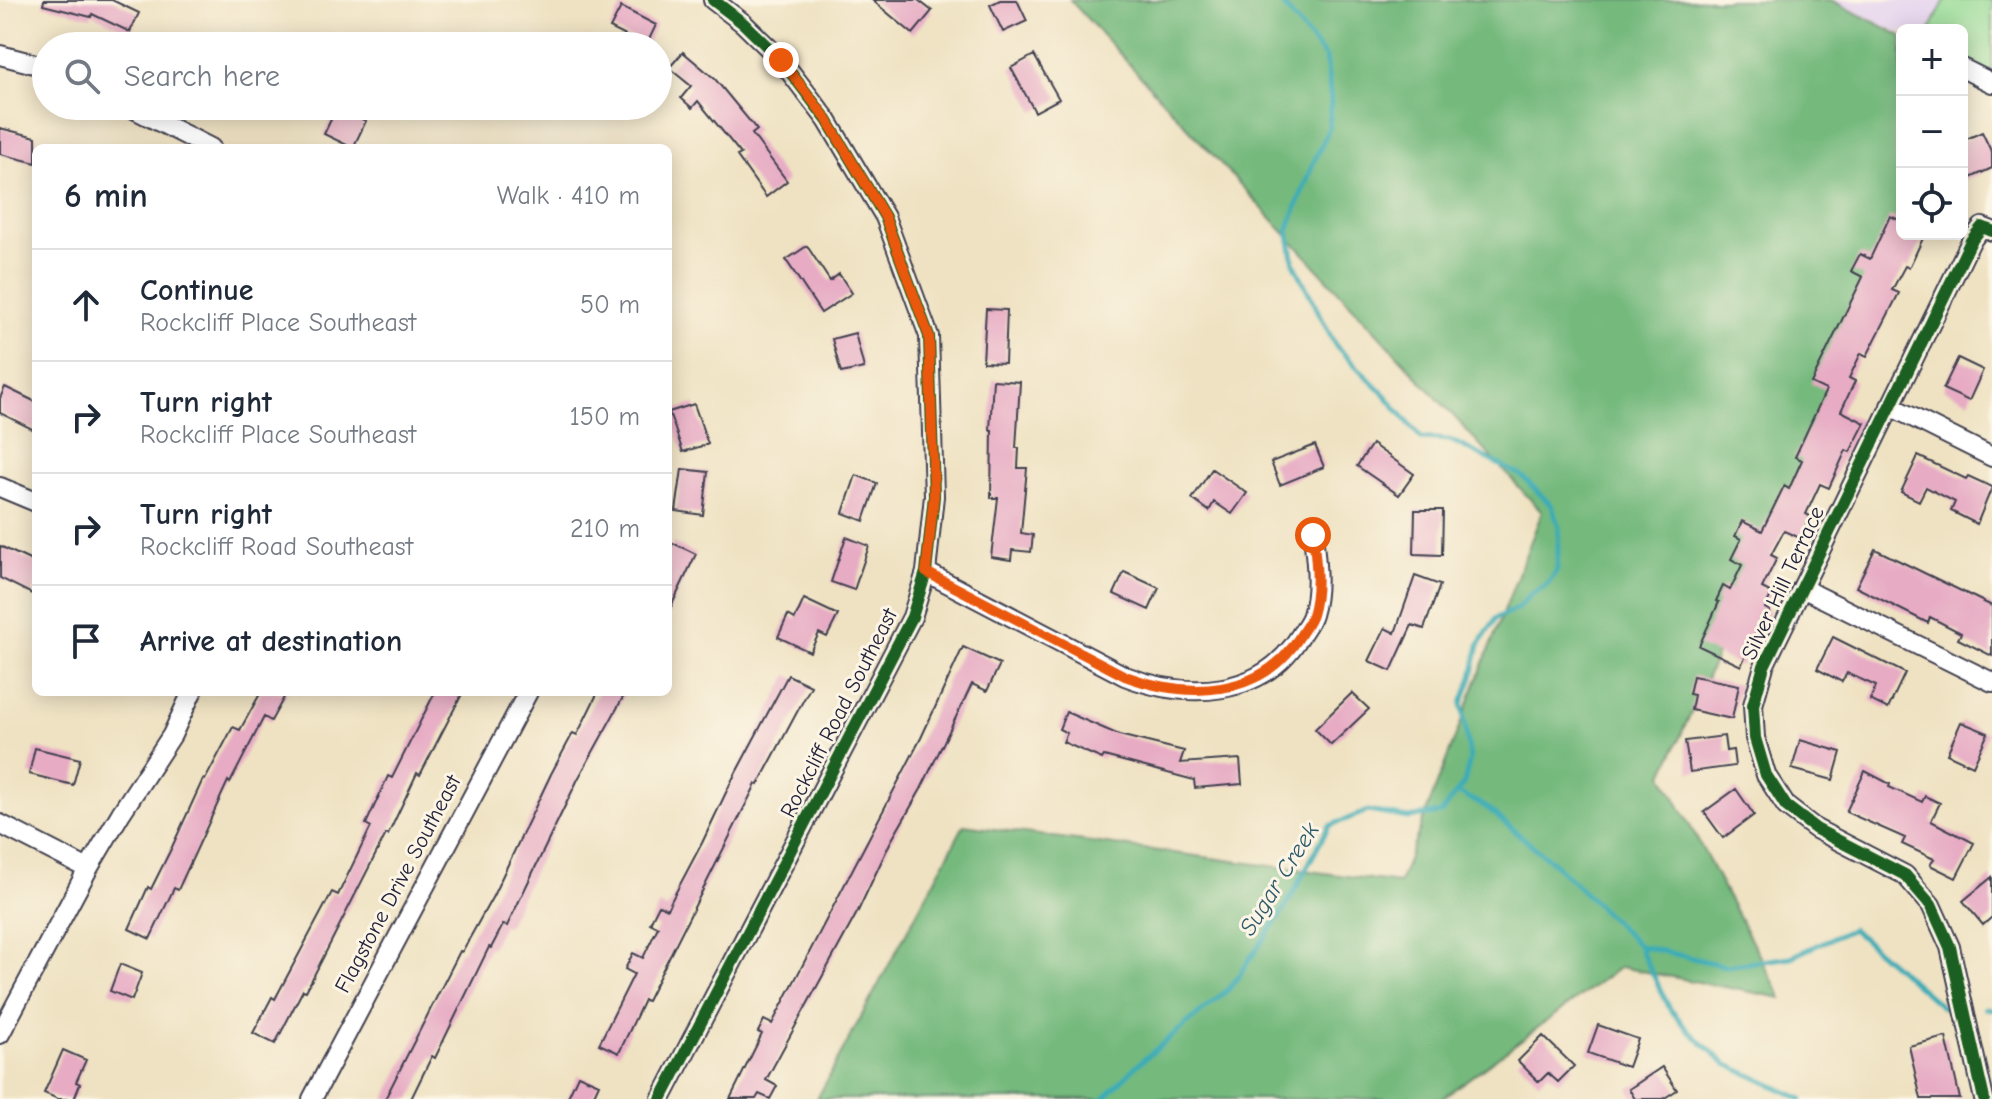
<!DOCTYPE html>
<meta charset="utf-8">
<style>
body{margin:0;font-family:"Comic Neue",sans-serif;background:#f6f6f7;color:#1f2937}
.controls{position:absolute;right:24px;top:24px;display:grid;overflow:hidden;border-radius:12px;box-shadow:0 4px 20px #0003}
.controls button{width:72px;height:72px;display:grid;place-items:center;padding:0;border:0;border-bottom:2px solid #e0e1e3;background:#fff;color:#1f2937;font:40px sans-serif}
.stop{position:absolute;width:24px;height:24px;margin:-18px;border:6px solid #ea580c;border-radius:50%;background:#fff}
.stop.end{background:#ea580c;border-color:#fff;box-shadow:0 2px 8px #0008}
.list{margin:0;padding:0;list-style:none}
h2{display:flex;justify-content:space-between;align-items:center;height:104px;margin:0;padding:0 32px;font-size:34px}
h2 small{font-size:26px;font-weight:400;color:#747a83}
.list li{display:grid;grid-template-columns:52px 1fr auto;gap:24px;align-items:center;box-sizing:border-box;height:112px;padding:0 32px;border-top:2px solid #e0e1e3}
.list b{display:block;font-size:30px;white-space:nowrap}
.list p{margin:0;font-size:26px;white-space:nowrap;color:#747a83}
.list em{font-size:26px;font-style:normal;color:#747a83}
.icon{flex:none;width:44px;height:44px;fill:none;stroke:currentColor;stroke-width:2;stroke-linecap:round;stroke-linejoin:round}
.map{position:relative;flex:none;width:1992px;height:1099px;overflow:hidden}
.search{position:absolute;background:#fff;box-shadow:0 4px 20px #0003;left:32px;top:32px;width:640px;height:88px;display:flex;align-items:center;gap:20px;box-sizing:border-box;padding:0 28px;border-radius:44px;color:#747a83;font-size:30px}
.panel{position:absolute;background:#fff;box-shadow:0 4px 20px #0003;left:32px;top:144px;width:640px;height:552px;border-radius:12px}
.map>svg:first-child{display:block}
</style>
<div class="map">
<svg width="1992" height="1099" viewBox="0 0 1992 1099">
<rect width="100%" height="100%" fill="#fcf5e5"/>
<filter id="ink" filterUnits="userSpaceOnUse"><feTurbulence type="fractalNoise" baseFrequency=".0125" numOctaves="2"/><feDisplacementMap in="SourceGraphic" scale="16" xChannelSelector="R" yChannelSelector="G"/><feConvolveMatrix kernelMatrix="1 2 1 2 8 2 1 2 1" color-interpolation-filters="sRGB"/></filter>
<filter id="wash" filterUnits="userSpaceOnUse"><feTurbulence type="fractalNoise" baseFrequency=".006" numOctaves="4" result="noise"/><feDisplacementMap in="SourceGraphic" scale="32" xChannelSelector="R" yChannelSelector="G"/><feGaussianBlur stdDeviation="1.8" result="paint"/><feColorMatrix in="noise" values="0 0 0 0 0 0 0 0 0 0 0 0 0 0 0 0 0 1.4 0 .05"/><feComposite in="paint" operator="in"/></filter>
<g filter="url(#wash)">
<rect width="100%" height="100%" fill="#efe2c2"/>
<path fill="#e5d3f0" d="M1833,0H1992V77L1962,63V30H1902V34Z"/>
<path fill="#91d993" stroke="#5a7e67" stroke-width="2" d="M1945,0H1992V73L1962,58V30H1930Z"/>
<path fill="#74b97d" stroke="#4b6e5c" stroke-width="2" d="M1070,0H1831L1902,36V234H1905L1663,775L1782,998L1620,967L1441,1099H817L964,825L1399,883L1542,512Z"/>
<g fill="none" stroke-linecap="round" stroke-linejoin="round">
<path stroke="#3bacb6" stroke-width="5" d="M1457,792L1486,807L1557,866L1639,946L1670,1009L1691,1033L1726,1064L1802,1099
M1640,946L1726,966L1791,957L1852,929L1943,1008
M1985,1008L1992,1009
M1103,1099L1137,1065L1230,988L1285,908L1329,826L1368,811L1408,818L1441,813L1464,783L1470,759L1462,703L1472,677L1479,645L1496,618L1517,609L1530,595L1548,584L1557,570L1559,527L1552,506L1522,476L1450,440L1421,438L1386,396L1335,345L1294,263L1288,230L1312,166L1329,129L1331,101L1326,58L1279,0"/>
</g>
<g id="blocks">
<path fill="#e7acc4" d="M44,0H112L139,13L130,32L92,14L91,17L43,5Z
M872,0H918L932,11L913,34Z
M1000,0H1017L1027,21L1003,32L990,5Z
M621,7L656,25L646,46L610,28Z
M683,52L715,79L757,130L752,134L787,181L766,197L737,156L741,154L698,101L692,108L681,98L691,86L669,68Z
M1034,55L1059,99L1035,112L1011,68Z
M337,107L366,121L353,148L324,134Z
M0,128L36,137V163L0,154Z
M1982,132L1992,153V168L1962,182V141Z
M1890,216L1902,221V234H1925L1909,268L1905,266L1892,290L1899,293L1867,356L1861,353L1849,378L1855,381L1841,411L1865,423L1850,452L1846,450L1829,488L1820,484L1806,514L1810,516L1800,538L1784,531L1771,555L1777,558L1762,588L1772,593L1765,608L1770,611L1764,623L1761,622L1741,666L1699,646L1719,602L1716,601L1723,586L1730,590L1742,565L1731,559L1741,539L1735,536L1742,521L1762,531L1784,486L1789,489L1802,460L1795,457L1826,390L1811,383L1863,277L1851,271L1860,254L1870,259Z
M807,246L830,281L839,274L852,293L821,313L786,260Z
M986,309L1007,310L1005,363L983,362Z
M855,333L864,368L841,373L832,339Z
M1958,358L1983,370L1969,401L1943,389Z
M993,380L1020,382L1016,448H1019L1018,468H1027L1021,533L1033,535L1031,552L1012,550L1011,560L991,557L998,498H991L992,430H990Z
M5,387L36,402V431L0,413V398Z
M694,404L708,444L683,452L669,412Z
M1372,444L1414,474L1399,495L1357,466Z
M1315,445L1324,467L1280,485L1271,462Z
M1918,456L1966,479L1968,476L1992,487L1977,524L1951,511L1955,502L1926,487L1919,501L1901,492Z
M682,469L708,472L703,515L676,511Z
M1212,469L1247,493L1232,514L1214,502L1209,511L1192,499Z
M856,475L877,483L864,521L843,513Z
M1415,510H1443L1442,555L1414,554Z
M846,537L869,546L854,590L831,582Z
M673,543L696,554L668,613V554Z
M0,546L36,563V586L32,594L0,578Z
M1875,549L1992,606V656L1958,639L1961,633L1930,617L1928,623L1856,587Z
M1124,572L1159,588L1149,610L1114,594Z
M1415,576L1440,585L1424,629L1412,625L1391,671L1369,661L1385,628L1395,633Z
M804,599L838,615L827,637L819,633L810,652L778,637L788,615L795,619Z
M1833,637L1905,673L1888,709L1870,700L1876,686L1847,673L1842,682L1817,669Z
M963,647L1000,664L987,691L972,684L921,789L890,843L858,911L766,1080L777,1086L770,1099L759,1094L756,1099H730L762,1034L758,1032L764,1020L772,1024L921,738Z
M788,675L811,686L758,785L756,784L647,1001L644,1000L619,1053L599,1044L634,974L625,969L633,953L643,958L658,927L650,923L659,905L667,909L702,843L731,782Z
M1693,676L1739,685L1732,719L1691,710L1694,695L1689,694Z
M261,692H287L271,721L264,717L230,783L228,781L178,890L174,888L150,939L129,929L148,887L151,889L172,847L203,779L205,780L233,727L240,730Z
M435,692H463L420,775L417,773L388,835L386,834L306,991L303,990L275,1044L253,1033L272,997L275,999L332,892L338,895L371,827L366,824L388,776L392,778Z
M598,692H626L578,779L507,926L503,925L491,948L489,947L435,1058L432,1056L411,1099H385L460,951L462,952L493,896L551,774L573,733L577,735Z
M1352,693L1369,709L1331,745L1315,729Z
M1066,712L1119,735L1184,751L1180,763L1240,759L1242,784L1195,788L1194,780L1104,756L1102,759L1063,742L1067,733L1059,729Z
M1961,722L1988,733L1973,766L1947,754Z
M1724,736L1726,751L1733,750L1735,766L1690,772L1685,741Z
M1800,740L1841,752L1833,780L1792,769Z
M35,748L80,759L73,785L29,774Z
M1865,771L1890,784L1889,787L1922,802L1925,796L1940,803L1931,821L1974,843L1956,878L1930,865L1934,859L1902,844L1905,838L1846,812Z
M1736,789L1754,815L1723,838L1704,812Z
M1992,877V917L1983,925L1963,901Z
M120,964L142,973L132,1000L110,991Z
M1598,1025L1638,1039L1628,1067L1588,1053Z
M1543,1036L1574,1066L1558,1082L1548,1073L1539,1082L1518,1061Z
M1946,1037L1960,1099H1921L1909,1046Z
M63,1050L86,1060L76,1082L80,1084L74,1099H58L44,1093Z
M1662,1067L1677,1090L1663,1099H1635L1629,1089Z
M578,1075L599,1084L592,1099H567Z"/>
</g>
</g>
<g filter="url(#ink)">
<use href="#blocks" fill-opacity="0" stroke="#413f4f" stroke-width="2"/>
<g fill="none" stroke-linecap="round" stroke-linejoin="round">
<defs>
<path id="street" d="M0,55L46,67
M1962,68L1992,83
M128,106L211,148
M1890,406L1992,457
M0,487L36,502
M926,572L1125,676C1187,700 1262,698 1300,636C1304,629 1310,622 1312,615C1320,588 1316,562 1313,535
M1802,588L1992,682
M0,824L88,869
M0,1034L88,869L121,813L172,735L192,692
M312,1099L528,692
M661,1099L912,617L926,572L934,496L929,336L885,217L827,120L781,60L743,23L713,0
M1984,1099L1950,947L1931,905L1905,875L1816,829L1786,806L1766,775L1755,738L1753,705L1764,666L1971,241L1982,227L1992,231"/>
</defs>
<use href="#street" stroke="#413f4f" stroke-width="22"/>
<use href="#street" stroke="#fff" stroke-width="18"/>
<defs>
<path id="cycleway" d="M661,1099L912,617L926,572L934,496L929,336L885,217L827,120L781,60L743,23L713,0
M1984,1099L1950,947L1931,905L1905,875L1816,829L1786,806L1766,775L1755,738L1753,705L1764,666L1971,241L1982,227L1992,231"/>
</defs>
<use href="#cycleway" stroke="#fcf5e5" stroke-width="17"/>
<use href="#cycleway" stroke="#1b5e20" stroke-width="12"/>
</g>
</g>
<g fill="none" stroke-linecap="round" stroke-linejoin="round" filter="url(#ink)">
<path stroke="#ea580c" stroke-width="10" d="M781,60L826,118L885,217L929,336L934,496L926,572L1125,676C1187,699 1262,698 1300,636C1304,629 1310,622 1312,615C1320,588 1316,562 1313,535"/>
</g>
<g text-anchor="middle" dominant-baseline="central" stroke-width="6" stroke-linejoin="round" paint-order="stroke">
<g font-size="22" fill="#22223b" stroke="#fcf5e5">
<text transform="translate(1783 583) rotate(-65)">Silver Hill Terrace</text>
<text transform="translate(839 713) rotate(-63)">Rockcliff Road Southeast</text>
<text transform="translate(398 884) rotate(-62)">Flagstone Drive Southeast</text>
</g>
<g font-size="24" font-style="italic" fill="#2c596c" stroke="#fcf5e5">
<text transform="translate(1279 879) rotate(-58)">Sugar Creek</text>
</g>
</g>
</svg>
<div class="controls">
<button>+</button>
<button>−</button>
<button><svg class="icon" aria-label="locate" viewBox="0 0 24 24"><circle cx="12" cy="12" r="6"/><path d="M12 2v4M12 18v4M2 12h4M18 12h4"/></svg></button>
</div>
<div class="stop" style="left:1313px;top:535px"></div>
<div class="stop end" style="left:781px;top:60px"></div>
<div class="search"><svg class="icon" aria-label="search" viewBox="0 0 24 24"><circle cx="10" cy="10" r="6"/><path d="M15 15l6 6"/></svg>Search here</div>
<section class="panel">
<h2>6 min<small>Walk · 410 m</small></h2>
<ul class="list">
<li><svg class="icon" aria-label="ahead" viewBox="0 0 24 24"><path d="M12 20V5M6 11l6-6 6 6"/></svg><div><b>Continue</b><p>Rockcliff Place Southeast</p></div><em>50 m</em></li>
<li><svg class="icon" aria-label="right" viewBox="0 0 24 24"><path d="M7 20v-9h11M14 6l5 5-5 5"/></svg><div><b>Turn right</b><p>Rockcliff Place Southeast</p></div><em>150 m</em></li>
<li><svg class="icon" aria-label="right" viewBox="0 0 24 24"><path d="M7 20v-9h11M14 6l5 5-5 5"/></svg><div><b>Turn right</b><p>Rockcliff Road Southeast</p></div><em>210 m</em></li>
<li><svg class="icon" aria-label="arrive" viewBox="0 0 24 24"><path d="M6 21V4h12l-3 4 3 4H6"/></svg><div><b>Arrive at destination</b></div></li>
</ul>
</section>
</div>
